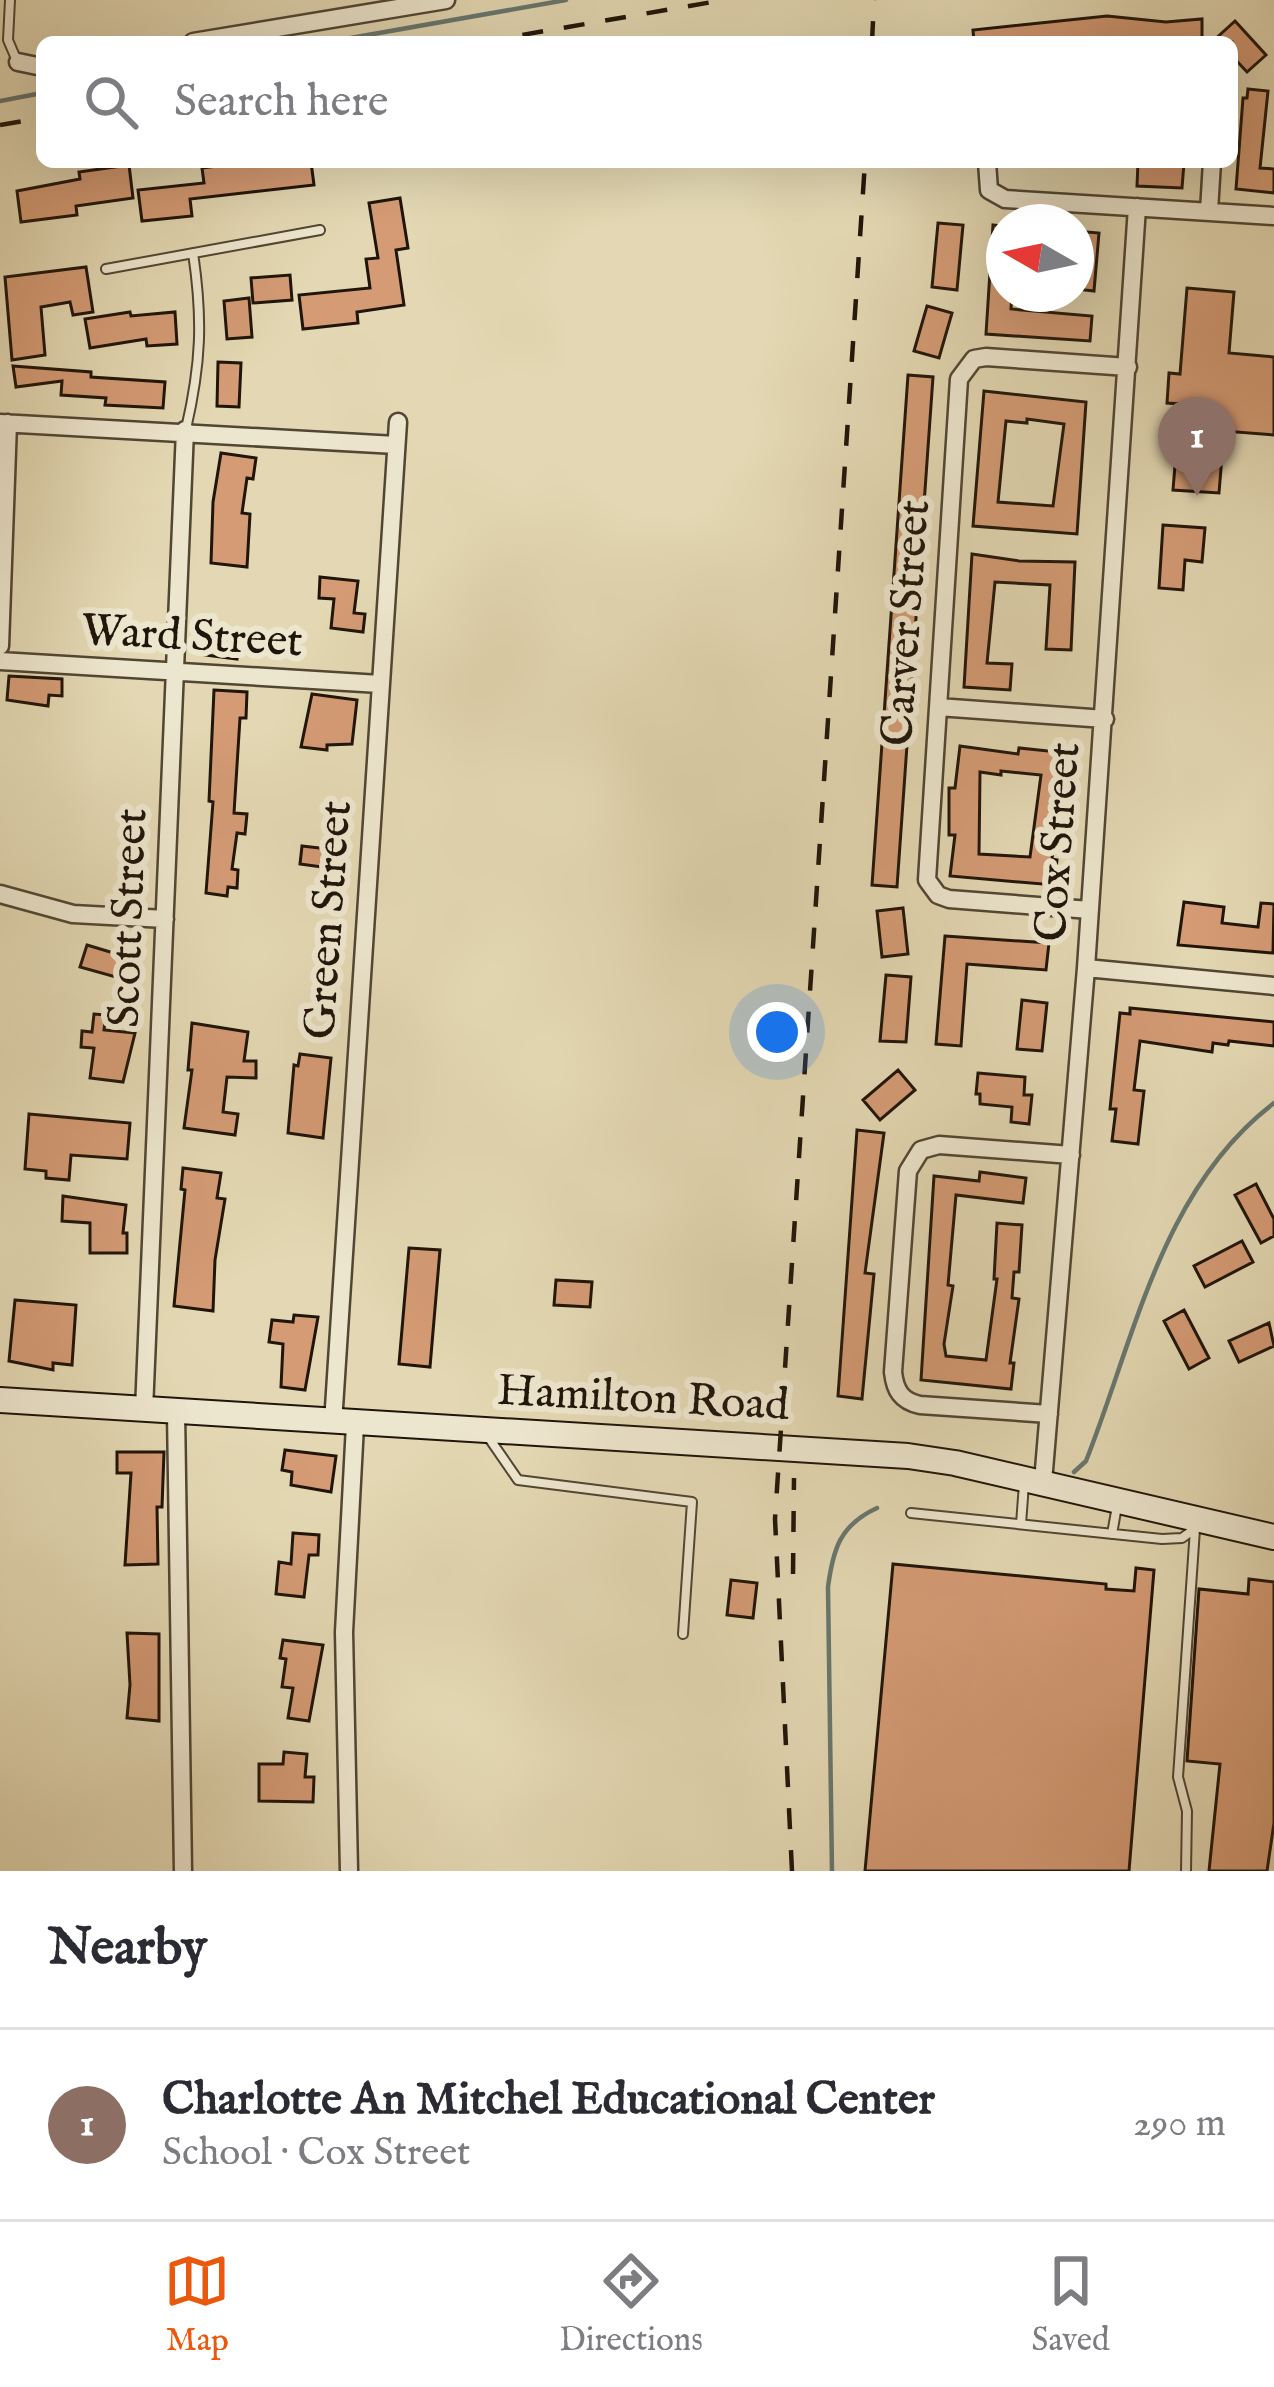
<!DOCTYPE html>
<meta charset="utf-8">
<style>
body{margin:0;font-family:"IM FELL English",serif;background:#f2f2f3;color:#2b2b33}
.compass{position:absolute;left:986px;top:204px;width:108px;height:108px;border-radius:50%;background:#fff;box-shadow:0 12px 48px #0002;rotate:279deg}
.you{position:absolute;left:777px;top:1032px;width:42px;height:42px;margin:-30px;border:9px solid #fff;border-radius:50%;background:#1a73e8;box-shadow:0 0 0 18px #1a73e833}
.badge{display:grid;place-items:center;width:78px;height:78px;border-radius:50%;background:#ea580c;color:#fff;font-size:39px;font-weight:700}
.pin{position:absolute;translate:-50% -99px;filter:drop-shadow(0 3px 6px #0008)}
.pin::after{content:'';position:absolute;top:63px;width:42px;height:36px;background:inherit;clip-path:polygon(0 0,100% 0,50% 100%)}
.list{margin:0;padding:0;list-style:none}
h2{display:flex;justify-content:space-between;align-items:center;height:156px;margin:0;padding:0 48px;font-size:51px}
h2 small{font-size:39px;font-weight:400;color:#7c7c81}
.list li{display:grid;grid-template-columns:78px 1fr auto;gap:36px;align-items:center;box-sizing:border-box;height:192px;padding:0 48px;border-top:3px solid #e1e1e2}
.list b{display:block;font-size:45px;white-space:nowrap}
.list p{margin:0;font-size:39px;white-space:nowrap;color:#7c7c81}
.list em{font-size:39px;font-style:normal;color:#7c7c81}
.icon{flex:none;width:66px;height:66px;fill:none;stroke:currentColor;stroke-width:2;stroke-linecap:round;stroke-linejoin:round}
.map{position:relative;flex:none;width:1274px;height:1871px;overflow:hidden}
.search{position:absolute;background:#fff;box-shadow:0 12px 48px #0002;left:36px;right:36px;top:36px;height:132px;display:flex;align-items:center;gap:30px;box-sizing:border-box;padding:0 42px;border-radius:18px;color:#7c7c81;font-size:45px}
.sheet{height:348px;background:#fff}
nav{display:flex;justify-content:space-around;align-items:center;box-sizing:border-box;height:168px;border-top:3px solid #e1e1e2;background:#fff;font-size:33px;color:#7c7c81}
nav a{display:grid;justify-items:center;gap:6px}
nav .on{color:#ea580c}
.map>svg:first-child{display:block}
</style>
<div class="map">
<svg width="1274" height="1871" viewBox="0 0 1274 1871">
<rect width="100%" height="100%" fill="#e3d8b3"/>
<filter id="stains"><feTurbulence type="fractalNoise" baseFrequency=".00167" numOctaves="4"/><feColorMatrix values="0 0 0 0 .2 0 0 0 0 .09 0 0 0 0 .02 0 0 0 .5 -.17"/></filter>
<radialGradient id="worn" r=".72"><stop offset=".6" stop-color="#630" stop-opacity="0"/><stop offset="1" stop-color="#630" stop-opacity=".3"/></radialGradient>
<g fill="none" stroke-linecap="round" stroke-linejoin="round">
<path stroke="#67776f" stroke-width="4.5" d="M328,42L566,0
M0,101L42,93
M1074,1472L1086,1461C1135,1337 1162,1188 1274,1103
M832,1871L828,1587C833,1549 840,1525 877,1508"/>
</g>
<path fill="#d49b75" stroke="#20150a" stroke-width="3" fill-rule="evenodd" d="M1107,16L1166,22L1202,19V42L1089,39V42H974L973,30Z
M1235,21L1266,55L1247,72L1232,56V42H1212Z
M1248,89L1268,91L1260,168L1274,169V193L1236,189L1243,98H1247Z
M247,162H311L314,185L190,199L192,216L142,221L138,190L204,183L202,168Z
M1138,162L1184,163L1182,188L1137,186Z
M129,165L133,198L76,206L77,215L21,222L17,191L80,179L79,172Z
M400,198L408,248L396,250L404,305L357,312L358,323L303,329L299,295L370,288L366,259L378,258L369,203Z
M938,223L963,225L957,290L932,287Z
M993,225L1004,226V294H1012L1011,309L1092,316L1090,341L986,334Z
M1076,231L1099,233L1094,291L1076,289Z
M86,267L93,312L73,315L70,302L41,307L45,355L12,360L5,277Z
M290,275L292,300L253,303L251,278Z
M1187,288L1234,292L1229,353L1274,357V435L1224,431L1219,493L1173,490L1180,404L1167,403L1169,373L1180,374Z
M249,298L252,337L227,339L224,301Z
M927,306L952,313L939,358L914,351Z
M130,312L131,316L175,312L177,344L147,346L146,339L90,348L85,319Z
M218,362L241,363L239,407L217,406Z
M13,366L91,372V377L165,382L163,408L105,405L106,398L61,395L62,381L16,387Z
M908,375L933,377L897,887L872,885Z
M984,391L1086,402L1077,534L973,526ZM1027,419L1064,424L1053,506L998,502L1006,421L1027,423Z
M221,453L256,458L253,479L247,478L242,513L250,514L247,567L211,563L213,502Z
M1163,525L1205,528L1202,562L1185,560L1183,590L1159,588Z
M972,554L1019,561L1075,562L1071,650L1046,649L1050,585L995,582L987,663L1012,664L1010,690L964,687Z
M320,577L358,581L354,613L365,614L363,632L331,628L334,599L319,598Z
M208,632L240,637L237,659L205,655Z
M9,676L62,679V696L49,695L48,706L7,700Z
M214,690L247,692L246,718H240L234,813L247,814L245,834L237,833L232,869L238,870L237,888L228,887L227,896L206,893L213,802L209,801Z
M312,694L357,700L352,744L327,745V750L301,747Z
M960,746L1018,754L1019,748L1058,752L1053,798L1060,799L1052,859L1057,860L1054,885L950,876L955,835H949V788H955ZM1001,771L1041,775L1030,857L979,854L980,772L1001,775Z
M302,846L346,851L344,870L300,864Z
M1184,902L1224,907L1222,923L1258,927L1261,903L1274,904L1273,953L1178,945Z
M903,908L908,954L882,957L877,911Z
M945,936L1049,943L1046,970L967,964L961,1046L936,1044Z
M87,945L137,960L130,981L80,967Z
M886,975L911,977L906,1042L880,1041Z
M1022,1000L1047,1003L1042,1051L1017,1049Z
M1130,1008L1274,1022V1046L1229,1041L1228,1045L1213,1043L1212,1052L1140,1041L1134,1090L1144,1091L1138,1144L1112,1141L1116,1109H1110L1120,1013L1130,1014Z
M94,1014L106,1015L104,1030L135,1033L123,1082L90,1078L94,1048L81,1047L82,1031L92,1032Z
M192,1023L248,1032L244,1061H256V1078L227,1077L223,1112L238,1114L235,1135L184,1128L192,1070H188Z
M300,1054L331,1058L323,1138L288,1133L294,1065L298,1066Z
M898,1070L915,1090L880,1120L863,1100Z
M978,1073L1025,1077L1024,1095H1032L1029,1124L1011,1122L1012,1107L980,1104V1094H976Z
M29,1114L130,1123L127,1159L71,1155L69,1180L46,1178V1171L25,1169Z
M857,1130L884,1133L865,1273L874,1274L862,1399L838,1396Z
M183,1168L221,1173L217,1198L225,1199L215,1260L213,1311L174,1306L185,1190L181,1189Z
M980,1172L1026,1178L1023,1203L956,1195L948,1285L953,1286L944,1344L946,1356L986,1360L997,1279H994L997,1223L1022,1225L1019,1272H1014L1012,1298L1019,1299L1010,1363H1014L1011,1389L921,1380L934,1176L979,1181Z
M1256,1184L1274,1219V1236L1261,1243L1235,1195Z
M63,1196L126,1205L123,1233H127V1253H90V1223L62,1221Z
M1242,1241L1253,1262L1205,1287L1194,1266Z
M409,1248L440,1250L430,1367L399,1364Z
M556,1280L592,1282L590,1307L554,1305Z
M15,1300L76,1305L72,1365L53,1363V1370L9,1361Z
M1184,1310L1209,1358L1189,1369L1164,1321Z
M294,1315L318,1317L305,1390L281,1387L283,1344L269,1342L272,1320L293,1322Z
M1269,1323L1274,1346L1239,1362L1229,1341Z
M285,1450L336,1456L331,1492L291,1485L292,1472L282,1470Z
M117,1452H164L162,1507H157L158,1564L125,1565L131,1473H117Z
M293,1533L319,1535L318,1555H309L304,1597L276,1594L279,1562L291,1564Z
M893,1564L1106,1584V1589L1134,1591L1136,1568L1154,1570L1129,1871H865Z
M1249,1579L1274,1582V1823L1267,1871H1209L1220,1764L1187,1761L1199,1589L1248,1594Z
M731,1580L757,1583L753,1618L727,1615Z
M127,1633L159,1634V1721L127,1718L130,1685Z
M283,1640L323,1645L309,1721L288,1718L293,1688L282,1687L286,1659L280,1658Z
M284,1752L307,1754L305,1777H314L313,1802L259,1801V1764H283Z"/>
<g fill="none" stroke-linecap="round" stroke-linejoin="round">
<defs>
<path id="lane" d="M10,0L8,40L17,61
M106,269L320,230
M186,429C201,364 203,320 193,253
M489,1438L518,1480L692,1502L683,1634
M911,1513L1162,1539L1182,1538L1193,1530
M1021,1524L1024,1484
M1112,1534L1117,1506
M1186,1871L1187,1811L1178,1777L1195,1529"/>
<path id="street" d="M193,42L446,0
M18,62L42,67
M987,162L989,190L1005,199L1274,216
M1209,211L1212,162
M0,423L396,445
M0,646L8,423
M0,661L380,684
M938,707L1105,719
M0,894L73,914L165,919
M1090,910L949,899L938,895L927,880L959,379L974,359L986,357L1128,367
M1086,968L1274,986
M144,1410L185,430
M176,1412L183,1871
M1049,1414L920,1405C901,1401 895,1390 893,1372L908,1171L921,1150L939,1145L1071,1155
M333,1423L398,422
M1043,1482L1086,968L1137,207
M349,1871L344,1632L355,1425"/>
<path id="secondary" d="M0,1400L908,1456L955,1463L1274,1537"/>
</defs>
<use href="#lane" stroke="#514634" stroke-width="12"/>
<use href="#street" stroke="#514634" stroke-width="21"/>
<use href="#secondary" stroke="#20150a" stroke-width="28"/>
<use href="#lane" stroke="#ede6ce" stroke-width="8"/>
<use href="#street" stroke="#ede6ce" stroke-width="16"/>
<use href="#secondary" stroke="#ede6ce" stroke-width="24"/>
<path stroke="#20150a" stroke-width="4.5" stroke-dasharray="21 21" stroke-linecap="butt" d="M481,42L724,0
M872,42L874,0
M0,125L42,118
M793,1574L794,1478
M792,1871L775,1519L865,162"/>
</g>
<g text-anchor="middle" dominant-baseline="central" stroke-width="12" stroke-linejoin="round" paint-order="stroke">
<g font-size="45" fill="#20150a" stroke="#ede6ce">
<text transform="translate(907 623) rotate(-86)">Carver Street</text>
<text transform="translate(192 637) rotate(3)">Ward Street</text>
<text transform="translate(1059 842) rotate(-86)">Cox Street</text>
<text transform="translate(129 918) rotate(-88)">Scott Street</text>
<text transform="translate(329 920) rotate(-86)">Green Street</text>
<text transform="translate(643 1399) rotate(3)">Hamilton Road</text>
</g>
</g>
<rect width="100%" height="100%" filter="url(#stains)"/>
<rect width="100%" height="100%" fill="url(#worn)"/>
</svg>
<svg class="compass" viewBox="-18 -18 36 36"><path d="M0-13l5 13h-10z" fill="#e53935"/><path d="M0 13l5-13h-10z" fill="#7c7c81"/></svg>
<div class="you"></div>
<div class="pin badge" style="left:1197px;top:496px;background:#8d6e63">1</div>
<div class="search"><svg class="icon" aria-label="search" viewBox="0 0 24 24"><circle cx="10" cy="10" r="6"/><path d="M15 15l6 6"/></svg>Search here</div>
</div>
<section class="sheet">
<h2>Nearby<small></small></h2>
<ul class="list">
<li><span class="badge" style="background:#8d6e63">1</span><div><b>Charlotte An Mitchel Educational Center</b><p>School · Cox Street</p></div><em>290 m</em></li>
</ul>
</section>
<nav>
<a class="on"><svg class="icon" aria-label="map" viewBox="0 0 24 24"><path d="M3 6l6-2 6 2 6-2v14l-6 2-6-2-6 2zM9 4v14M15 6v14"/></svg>Map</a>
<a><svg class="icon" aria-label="directions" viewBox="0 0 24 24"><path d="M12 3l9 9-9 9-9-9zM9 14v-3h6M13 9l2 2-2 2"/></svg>Directions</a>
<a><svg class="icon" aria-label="saved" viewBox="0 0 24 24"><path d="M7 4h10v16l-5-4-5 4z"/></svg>Saved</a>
</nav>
